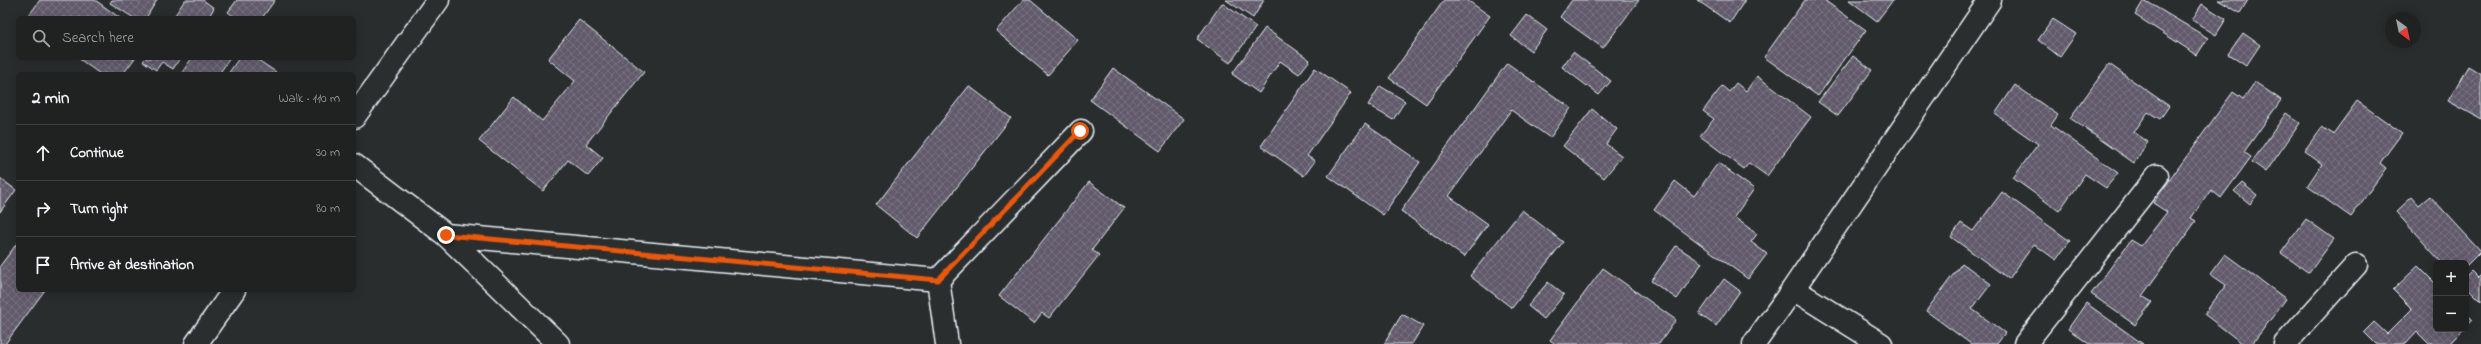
<!DOCTYPE html>
<meta charset="utf-8">
<style>
body{margin:0;font-family:"Indie Flower",sans-serif;background:#282a2a;color:#f1f3f6}
.controls{position:absolute;right:12px;bottom:12px;display:grid;overflow:hidden;border-radius:6px;box-shadow:0 2px 10px #0003}
.controls button{width:36px;height:36px;display:grid;place-items:center;padding:0;border:0;border-bottom:1px solid #3d3f40;background:#202222;color:#f1f3f6;font:20px sans-serif}
.compass{position:absolute;left:2385px;top:12px;width:36px;height:36px;border-radius:50%;background:#202222;box-shadow:0 2px 10px #0003;rotate:147deg}
.stop{position:absolute;width:12px;height:12px;margin:-9px;border:3px solid #ea580c;border-radius:50%;background:#fff}
.stop.end{background:#ea580c;border-color:#fff;box-shadow:0 1px 4px #0008}
.list{margin:0;padding:0;list-style:none}
h2{display:flex;justify-content:space-between;align-items:center;height:52px;margin:0;padding:0 16px;font-size:17px}
h2 small{font-size:13px;font-weight:400;color:#a2a4a5}
.list li{display:grid;grid-template-columns:26px 1fr auto;gap:12px;align-items:center;box-sizing:border-box;height:56px;padding:0 16px;border-top:1px solid #3d3f40}
.list b{display:block;font-size:15px;white-space:nowrap}
.list em{font-size:13px;font-style:normal;color:#a2a4a5}
.icon{flex:none;width:22px;height:22px;fill:none;stroke:currentColor;stroke-width:2;stroke-linecap:round;stroke-linejoin:round}
.map{position:relative;flex:none;width:2481px;height:344px;overflow:hidden}
.search{position:absolute;background:#202222;box-shadow:0 2px 10px #0003;left:16px;top:16px;width:340px;height:44px;display:flex;align-items:center;gap:10px;box-sizing:border-box;padding:0 14px;border-radius:6px;color:#a2a4a5;font-size:15px}
.panel{position:absolute;background:#202222;box-shadow:0 2px 10px #0003;left:16px;top:72px;width:340px;height:220px;border-radius:6px}
.map>svg:first-child{display:block}
</style>
<div class="map">
<svg width="2481" height="344" viewBox="0 0 2481 344">
<defs>
<pattern id="building-cross-hatch" width="8" height="8" patternUnits="userSpaceOnUse"><rect width="8" height="8" fill="#625a6b"/><path d="M0 0l8 8M0 8l8-8" fill="none" stroke="#787281"/></pattern>
</defs>
<rect width="100%" height="100%" fill="#2a2d2e"/>
<filter id="ink" filterUnits="userSpaceOnUse"><feTurbulence type="fractalNoise" baseFrequency=".025" numOctaves="2"/><feDisplacementMap in="SourceGraphic" scale="8" xChannelSelector="R" yChannelSelector="G"/><feConvolveMatrix kernelMatrix="1 2 1 2 8 2 1 2 1" color-interpolation-filters="sRGB"/></filter>
<g filter="url(#ink)">
<path fill="url(#building-cross-hatch)" stroke="#e8f1f8" d="M40,0H95L120,18H27Z
M112,0H157L146,18H134L110,3Z
M185,0H203L214,8L208,18H173Z
M237,0H275L262,18H236L228,12Z
M1023,0H1030L1078,40L1048,75L996,31Z
M1226,0H1264L1253,18Z
M1444,0H1467L1490,16L1426,104L1389,78Z
M1572,0H1639L1603,48L1560,17Z
M1697,0H1745L1730,23Z
M1805,0H1824L1866,30L1818,96L1764,57Z
M1849,0H1893L1877,21Z
M2144,0L2208,38L2197,55L2135,15Z
M2218,0H2248L2240,13Z
M1222,3L1256,27L1230,63L1197,39Z
M2202,4L2226,19L2216,35L2192,20Z
M1527,15L1547,30L1531,51L1511,36Z
M2053,19L2076,34L2060,57L2038,40Z
M579,20L644,72L586,144L603,158L588,176L568,160L543,191L479,141L514,97L542,121L575,81L548,59Z
M1265,28L1310,60L1299,74L1280,61L1259,93L1232,74Z
M2243,33L2260,45L2246,66L2228,54Z
M1573,52L1611,81L1599,95L1562,67Z
M1853,56L1872,70L1838,116L1818,102Z
M78,58H135L123,74H100Z
M146,58H180L173,69L162,62L156,70L143,61Z
M192,58H230L219,74H181Z
M239,58H255L276,72L274,74H228Z
M1507,63L1571,108L1550,138L1511,110L1449,196L1488,224L1464,257L1401,211Z
M2109,64L2169,106L2160,119L2148,112L2134,132L2148,142L2134,163L2070,118Z
M2468,66L2481,74V119L2448,101Z
M1113,68L1184,119L1160,151L1090,100Z
M1315,68L1351,93L1307,156L1315,161L1304,176L1261,146Z
M1757,76L1811,117L1767,176L1749,163L1744,169L1700,136L1714,119L1703,111L1722,86L1729,92L1736,83L1746,91Z
M2255,82L2281,100L2244,152L2251,157L2221,198L2211,190L2191,218L2196,221L2142,296L2152,302L2135,325L2091,294L2131,240L2141,246L2167,212L2153,203L2233,92L2243,99Z
M2015,85L2058,115L2051,125L2118,173L2106,188L2085,174L2059,211L2013,178L2038,144L1995,114Z
M969,86L1011,118L917,238L876,205Z
M1380,86L1405,101L1393,120L1368,105Z
M2357,101L2402,133L2380,163L2386,168L2351,217L2307,186L2322,164L2304,151L2322,127L2333,134Z
M1592,109L1617,129L1606,144L1622,156L1604,178L1563,146Z
M2286,113L2300,123L2266,172L2252,162Z
M1365,124L1420,162L1383,215L1328,176Z
M1718,163L1754,189L1734,217L1757,234L1751,242L1767,254L1748,279L1654,210L1675,181L1694,196Z
M0,178L16,190L0,212Z
M1089,182L1124,208L1092,250L1099,255L1049,318L1042,313L1034,323L999,296Z
M2242,183L2257,195L2250,204L2234,191Z
M2002,192L2070,241L2056,260L2034,244L2009,279L1951,237L1961,223L1973,231Z
M2430,196L2481,251L2466,266V263H2442L2396,212L2412,197L2419,205Z
M1522,210L1563,242L1512,308L1470,276Z
M2306,219L2334,239L2309,273L2281,253Z
M18,242V290H45L5,344H0V266Z
M1676,246L1702,263L1677,299L1651,281Z
M2225,254L2286,299L2252,344H2243L2204,314L2226,285L2210,274Z
M1962,263L1991,284L1972,309L2005,333L1997,344H1971L1926,311Z
M2418,266L2436,284V329H2464L2449,344H2429L2417,332L2406,344H2376L2364,332L2374,322L2387,334L2412,309L2393,290Z
M1603,268L1676,320L1659,344H1555L1550,340Z
M2471,271L2478,278L2481,275V301L2466,286V276Z
M1724,279L1740,291L1716,326L1699,314Z
M1548,282L1564,295L1544,319L1528,306Z
M2086,303L2143,344H2089L2068,329Z
M2466,313L2473,320L2466,327Z
M1402,314L1423,326L1412,344H1384Z"/>
<g fill="none" stroke-linecap="round" stroke-linejoin="round">
<defs>
<path id="minor" d="M354,117L438,0
M354,165L446,235L558,344
M446,235L938,280L1081,131
M938,280L947,344
M196,344L234,290
M1754,344L1793,289
M1881,344L1793,289L1990,0
M2025,344L2157,176
M2285,344L2356,265"/>
</defs>
<use href="#minor" stroke="#e8f1f8" stroke-width="25"/>
<use href="#minor" stroke="#2a2d2e" stroke-width="22"/>
</g>
</g>
<g fill="none" stroke-linecap="round" stroke-linejoin="round" filter="url(#ink)">
<path stroke="#ea580c" stroke-width="5" d="M446,235L938,280L1080,131"/>
</g>
</svg>
<div class="controls">
<button>+</button>
<button>−</button>
</div>
<svg class="compass" viewBox="-18 -18 36 36"><path d="M0-13l5 13h-10z" fill="#e53935"/><path d="M0 13l5-13h-10z" fill="#a2a4a5"/></svg>
<div class="stop" style="left:1080px;top:131px"></div>
<div class="stop end" style="left:446px;top:235px"></div>
<div class="search"><svg class="icon" aria-label="search" viewBox="0 0 24 24"><circle cx="10" cy="10" r="6"/><path d="M15 15l6 6"/></svg>Search here</div>
<section class="panel">
<h2>2 min<small>Walk · 110 m</small></h2>
<ul class="list">
<li><svg class="icon" aria-label="ahead" viewBox="0 0 24 24"><path d="M12 20V5M6 11l6-6 6 6"/></svg><div><b>Continue</b></div><em>30 m</em></li>
<li><svg class="icon" aria-label="right" viewBox="0 0 24 24"><path d="M7 20v-9h11M14 6l5 5-5 5"/></svg><div><b>Turn right</b></div><em>80 m</em></li>
<li><svg class="icon" aria-label="arrive" viewBox="0 0 24 24"><path d="M6 21V4h12l-3 4 3 4H6"/></svg><div><b>Arrive at destination</b></div></li>
</ul>
</section>
</div>
